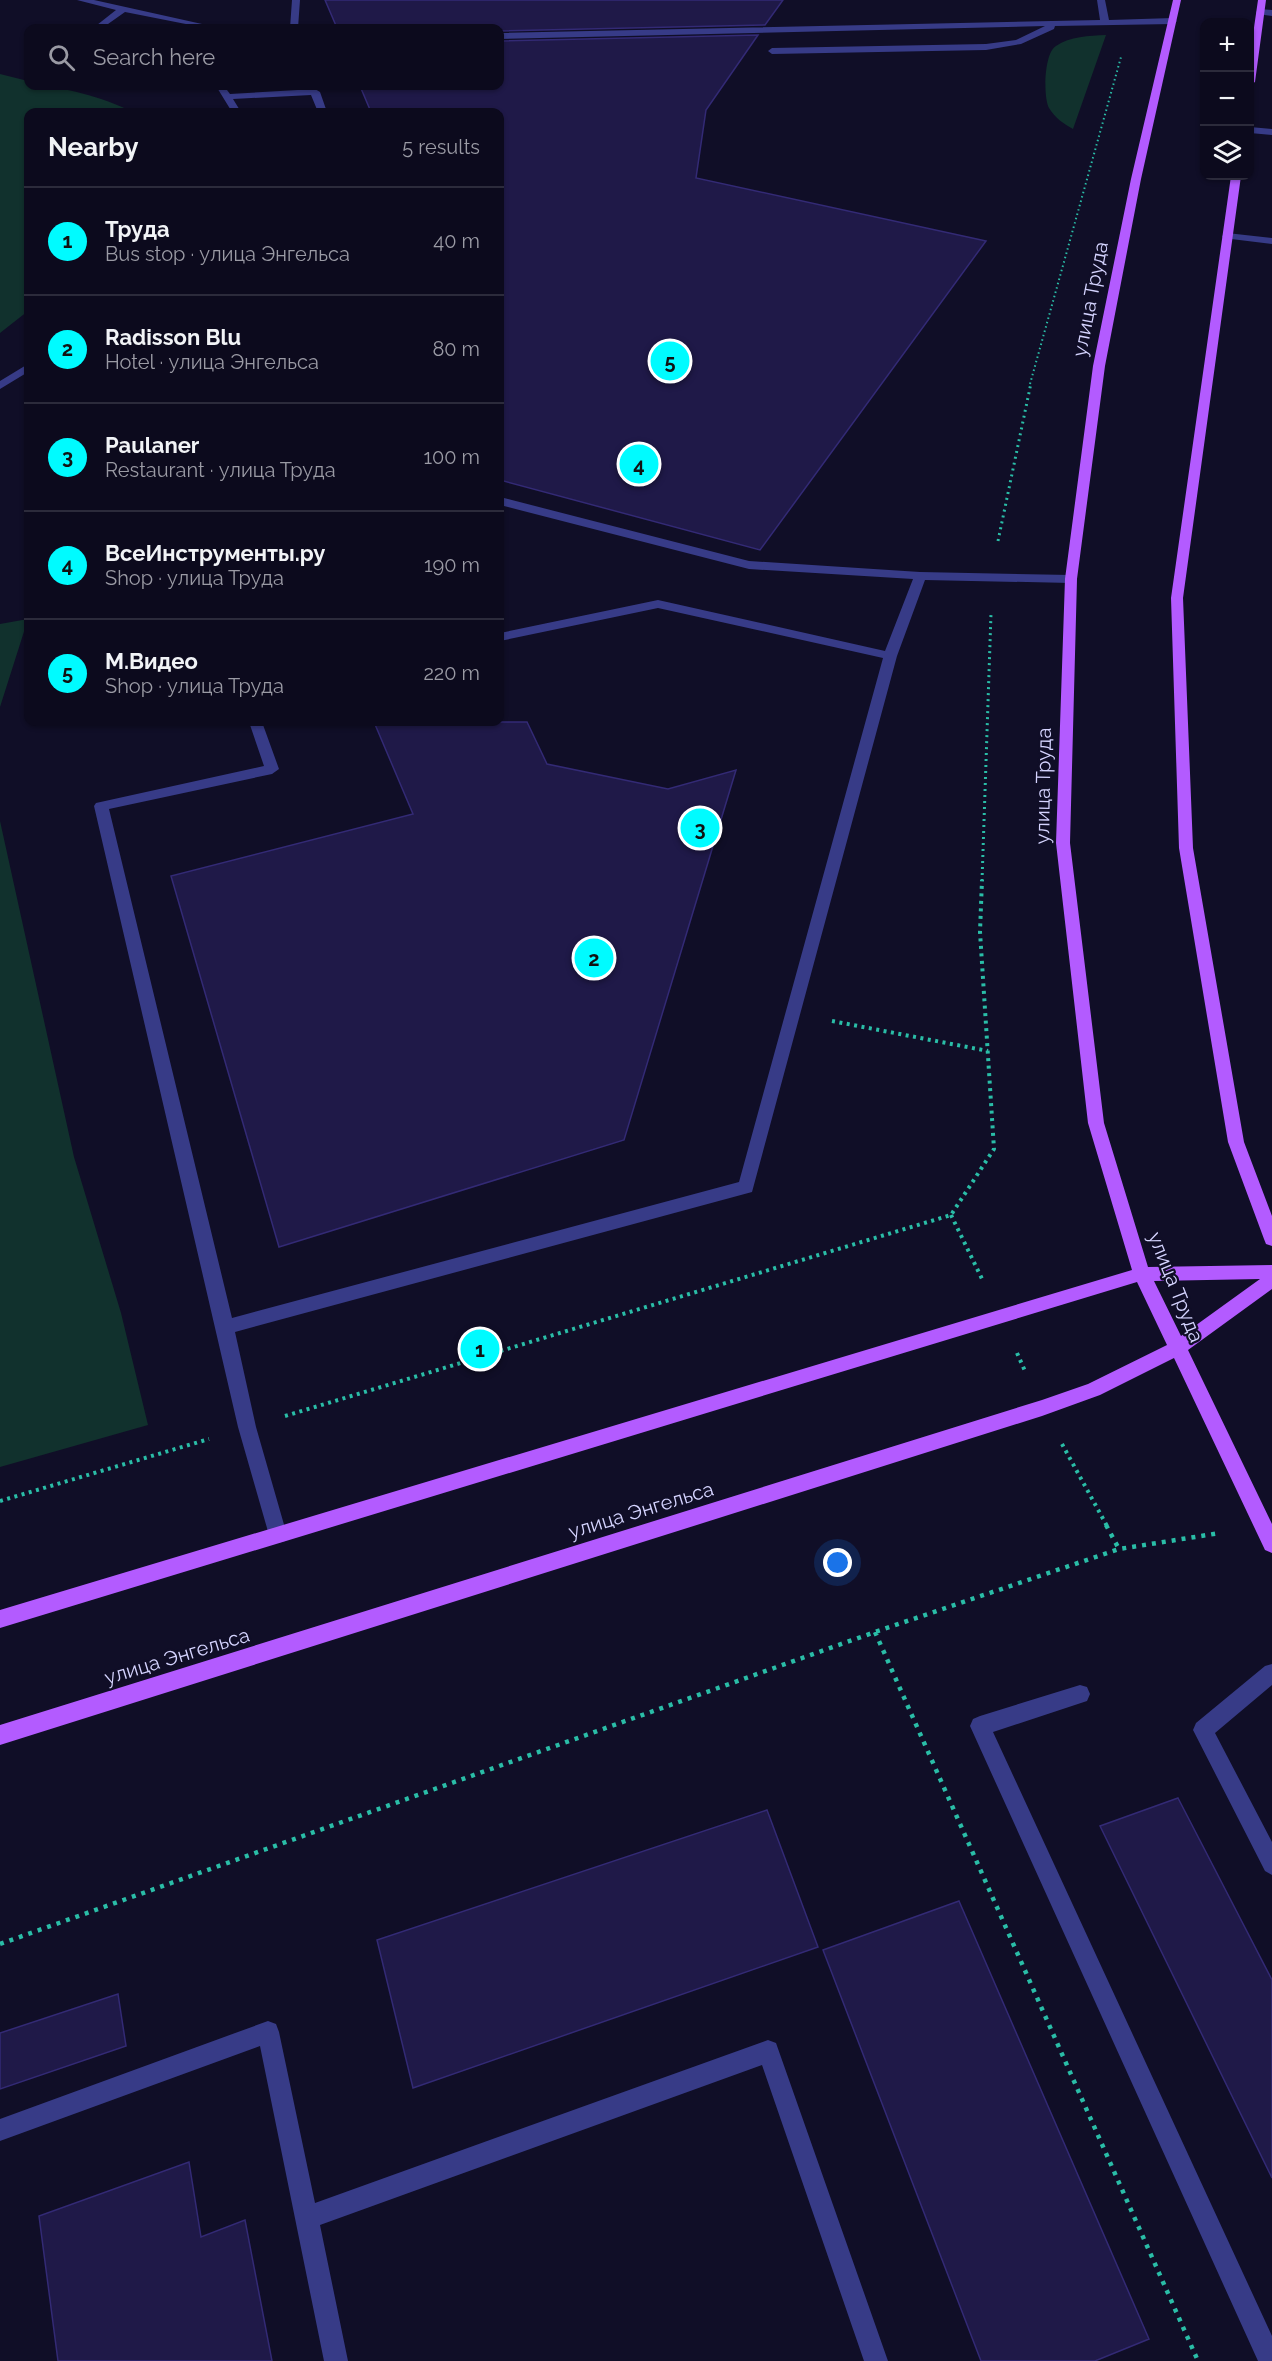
<!DOCTYPE html>
<meta charset="utf-8">
<style>
body{margin:0;font-family:Raleway,sans-serif;background:#1a182a;color:#f1f3f6}
.controls{position:absolute;right:18px;top:18px;display:grid;overflow:hidden;border-radius:12px;box-shadow:0 2px 4px #0004}
.controls button{width:54px;height:54px;display:grid;place-items:center;padding:0;border:0;border-bottom:2px solid #2c2b3b;background:#0c0a1d;color:#f1f3f6;font:30px sans-serif}
.you{position:absolute;left:838px;top:1563px;width:21px;height:21px;margin:-15px;border:4px solid #fff;border-radius:50%;background:#1a73e8;box-shadow:0 0 0 9px #1a73e833}
.badge{display:grid;place-items:center;width:39px;height:39px;border-radius:50%;background:#00fbff;color:#111;font-size:20px;font-weight:700}
.pin{position:absolute;translate:-50% -50%;border:3px solid #fff;box-shadow:0 2px 6px #0006}
.list{margin:0;padding:0;list-style:none}
h2{display:flex;justify-content:space-between;align-items:center;height:78px;margin:0;padding:0 24px;font-size:26px}
h2 small{font-size:20px;font-weight:400;color:#9a9aa4}
.list li{display:grid;grid-template-columns:39px 1fr auto;gap:18px;align-items:center;box-sizing:border-box;height:108px;padding:0 24px;border-top:2px solid #2c2b3b}
.list b{display:block;font-size:22px;white-space:nowrap}
.list p{margin:0;font-size:20px;white-space:nowrap;color:#9a9aa4}
.list em{font-size:20px;font-style:normal;color:#9a9aa4}
.icon{flex:none;width:33px;height:33px;fill:none;stroke:currentColor;stroke-width:2;stroke-linecap:round;stroke-linejoin:round}
.map{position:relative;flex:none;width:1272px;height:2361px;overflow:hidden}
.search{position:absolute;background:#0c0a1d;box-shadow:0 2px 4px #0004;left:24px;top:24px;width:480px;height:66px;display:flex;align-items:center;gap:15px;box-sizing:border-box;padding:0 21px;border-radius:12px;color:#9a9aa4;font-size:22px}
.panel{position:absolute;background:#0c0a1d;box-shadow:0 2px 4px #0004;left:24px;top:108px;width:480px;height:618px;border-radius:12px}
.map>svg:first-child{display:block}
</style>
<div class="map">
<svg width="1272" height="2361" viewBox="0 0 1272 2361">
<rect width="100%" height="100%" fill="#100e27"/>
<path fill="#11312d" d="M1106,35L1073,129C1064,124 1055,118 1049,108C1043,97 1044,53 1056,46C1070,36 1089,36 1106,35Z
M0,74L28,81V86C65,86 101,97 133,112H28V311L0,333Z
M28,619L0,707V624Z
M0,821L74,1157L121,1313L148,1425L0,1467Z"/>
<path fill="#1f1948" stroke="#332a75" stroke-width="1.5" d="M325,0H783L765,25L500,31V28H337Z
M758,35L706,110L696,178L986,241L760,550L500,480V112H371L360,86H500V41Z
M374,722H527L547,764L668,789L736,770L624,1140L279,1247L171,876L413,814Z
M1178,1798L1272,1980V2178L1100,1826Z
M767,1810L818,1947L413,2088L377,1940Z
M959,1901L1149,2339L1095,2361H981L823,1950Z
M118,1994L126,2046L0,2089V2033Z
M189,2162L201,2237L245,2220L272,2361H58L39,2216Z"/>
<g fill="none" stroke-linecap="round" stroke-linejoin="round">
<path stroke="#2abda7" stroke-width="2" stroke-dasharray="1.5 3" stroke-linecap="butt" d="M1030,384L1121,57"/>
<path stroke="#2abda7" stroke-width="3" stroke-dasharray="2 4" stroke-linecap="butt" d="M998,541L1031,383
M982,881L991,614"/>
<path stroke="#2abda7" stroke-width="4" stroke-dasharray="3 4.5" stroke-linecap="butt" d="M832,1021L988,1051
M951,1215L983,1281
M1017,1353L1025,1371
M285,1416L951,1215L994,1149L980,932L982,880
M1062,1444L1107,1526
M0,1501L209,1439"/>
<path stroke="#2abda7" stroke-width="4.5" stroke-dasharray="4 6" stroke-linecap="butt" d="M1106,1525L1119,1549
M875,1632L1198,2361
M0,1944L875,1632L1119,1549L1220,1533"/>
<path fill="#373b87" fill-rule="evenodd" d="M77,0H94L220,28H206L125,12L108,24L118,28H105L97,25L116,10Z
M292,0H300L298,28H290Z
M1097,0H1105L1109,20L1173,18L1177,21L1173,24L1055,26L1054,29L1021,44L986,50L772,54L768,51L772,48L986,44L1016,40L1045,26L500,39V33L1100,20Z
M1260,9L1272,10V16L1257,14L1256,12Z
M216,86H224L230,94L315,89L320,92L327,112H318L311,95L233,99L241,112H232Z
M1250,127L1272,129V135L1250,133Z
M1227,233L1272,238V244L1223,238L1222,236Z
M28,364V372L0,389V381Z
M500,497L749,561L920,572L1071,575L1077,579L1071,583L925,580L897,656L752,1192L235,1332L256,1427L287,1535L285,1541L278,1543L271,1541L269,1535L238,1427L94,806L96,803L264,766L249,722H262L279,769L272,774L109,809L232,1318L739,1182L883,658L658,608L500,641V633L658,600L885,651L913,579L749,569L500,505Z
M1272,1664V1685L1215,1733L1272,1842V1875L1265,1871L1193,1730L1196,1723L1265,1666Z
M1080,1685L1087,1687L1090,1694L1087,1701L993,1732L1272,2336V2361H1258L970,1726L973,1719L980,1716Z
M268,2021L276,2024L279,2032L315,2203L768,2040L776,2043L888,2361H864L762,2065L320,2225L348,2361H324L260,2046L0,2141V2119Z"/>
<path fill="#b35bff" fill-rule="evenodd" d="M1173,0H1181L1141,179L1105,366L1077,579L1070,843L1104,1123L1148,1267L1272,1265V1289L1188,1350L1272,1524V1553L1265,1550L1174,1358L1100,1395L1042,1416L0,1745V1725L1042,1400L1088,1384L1167,1345L1137,1282L0,1628V1610L1132,1270L1088,1123L1056,843L1065,579L1093,366L1131,179ZM1260,1279L1181,1336L1154,1281Z
M1258,0H1266L1255,82L1250,85V55Z
M1231,176H1241L1183,598L1193,848L1244,1142L1272,1216V1246L1266,1244L1264,1239L1228,1142L1179,848L1171,598Z"/>
</g>
<g text-anchor="middle" dominant-baseline="central" stroke-width="4.5" stroke-linejoin="round" paint-order="stroke">
<g font-size="20" fill="#d5d4ff" stroke="#100e27">
<text transform="translate(1090 299) rotate(-79)">улица Труда</text>
<text transform="translate(1043 786) rotate(-89)">улица Труда</text>
<text transform="translate(1176 1287) rotate(68)">улица Труда</text>
<text transform="translate(641 1510) rotate(-17)">улица Энгельса</text>
<text transform="translate(177 1656) rotate(-17)">улица Энгельса</text>
</g>
</g>
</svg>
<div class="controls">
<button>+</button>
<button>−</button>
<button><svg class="icon" aria-label="layers" viewBox="0 0 24 24"><path d="M12 4l9 5-9 5-9-5zM3 14l9 5 9-5"/></svg></button>
</div>
<div class="you"></div>
<div class="pin badge" style="left:480px;top:1349px">1</div>
<div class="pin badge" style="left:594px;top:958px">2</div>
<div class="pin badge" style="left:700px;top:828px">3</div>
<div class="pin badge" style="left:639px;top:464px">4</div>
<div class="pin badge" style="left:670px;top:361px">5</div>
<div class="search"><svg class="icon" aria-label="search" viewBox="0 0 24 24"><circle cx="10" cy="10" r="6"/><path d="M15 15l6 6"/></svg>Search here</div>
<section class="panel">
<h2>Nearby<small>5 results</small></h2>
<ul class="list">
<li><span class="badge">1</span><div><b>Труда</b><p>Bus stop · улица Энгельса</p></div><em>40 m</em></li>
<li><span class="badge">2</span><div><b>Radisson Blu</b><p>Hotel · улица Энгельса</p></div><em>80 m</em></li>
<li><span class="badge">3</span><div><b>Paulaner</b><p>Restaurant · улица Труда</p></div><em>100 m</em></li>
<li><span class="badge">4</span><div><b>ВсеИнструменты.ру</b><p>Shop · улица Труда</p></div><em>190 m</em></li>
<li><span class="badge">5</span><div><b>М.Видео</b><p>Shop · улица Труда</p></div><em>220 m</em></li>
</ul>
</section>
</div>
